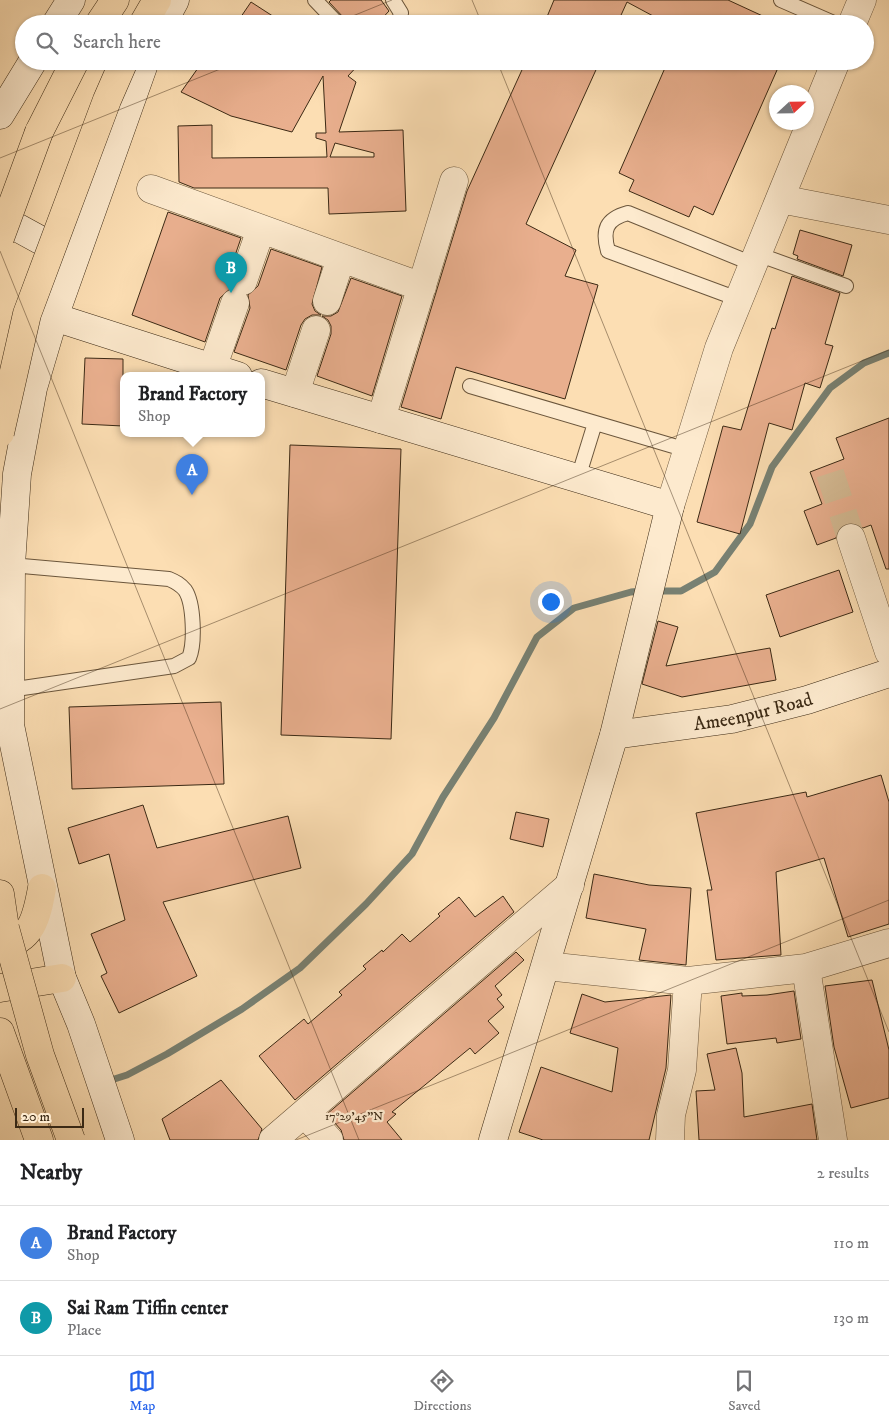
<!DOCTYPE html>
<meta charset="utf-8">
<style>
body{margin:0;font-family:"IM FELL DW Pica",serif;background:#f2f2f2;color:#202124}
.compass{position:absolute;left:769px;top:85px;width:45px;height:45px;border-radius:50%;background:#fff;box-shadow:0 1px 4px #0004;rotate:68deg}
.scale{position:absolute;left:15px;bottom:12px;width:69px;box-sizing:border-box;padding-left:5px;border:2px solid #3b2914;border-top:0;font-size:14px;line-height:18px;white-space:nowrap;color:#3b2914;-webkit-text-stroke:4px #fdeace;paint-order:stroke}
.you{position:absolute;left:550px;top:601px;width:18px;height:18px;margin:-12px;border:4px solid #fff;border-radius:50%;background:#1a73e8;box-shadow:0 0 0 8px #1a73e833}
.badge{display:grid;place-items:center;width:32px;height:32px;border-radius:50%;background:#2563eb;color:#fff;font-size:16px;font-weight:700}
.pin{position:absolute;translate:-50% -41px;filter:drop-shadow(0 1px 2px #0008)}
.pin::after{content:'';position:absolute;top:26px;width:18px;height:15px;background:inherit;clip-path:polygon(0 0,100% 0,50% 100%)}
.popup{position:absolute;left:120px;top:372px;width:145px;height:65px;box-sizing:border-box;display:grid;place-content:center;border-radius:10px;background:#fff;filter:drop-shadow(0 1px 4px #0005);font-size:16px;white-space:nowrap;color:#757577}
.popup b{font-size:19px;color:#202124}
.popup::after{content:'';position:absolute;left:50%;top:100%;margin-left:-10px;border:10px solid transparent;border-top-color:#fff}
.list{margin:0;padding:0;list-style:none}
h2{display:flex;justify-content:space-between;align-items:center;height:65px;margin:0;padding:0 20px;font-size:21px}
h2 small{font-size:16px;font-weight:400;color:#757577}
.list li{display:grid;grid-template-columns:32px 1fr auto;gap:15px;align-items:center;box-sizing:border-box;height:75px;padding:0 20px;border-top:1px solid #e0e0e0}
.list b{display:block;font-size:19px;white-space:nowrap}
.list p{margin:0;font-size:16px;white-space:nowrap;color:#757577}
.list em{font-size:16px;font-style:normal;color:#757577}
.icon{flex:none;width:28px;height:28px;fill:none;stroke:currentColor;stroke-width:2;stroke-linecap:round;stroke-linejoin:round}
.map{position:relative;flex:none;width:889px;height:1140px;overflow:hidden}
.search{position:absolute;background:#fff;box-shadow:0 1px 4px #0004;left:15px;right:15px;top:15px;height:55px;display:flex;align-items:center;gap:12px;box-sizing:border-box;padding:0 18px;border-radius:28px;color:#757577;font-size:19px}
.sheet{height:215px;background:#fff}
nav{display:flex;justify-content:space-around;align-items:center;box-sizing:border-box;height:70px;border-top:1px solid #e0e0e0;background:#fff;font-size:14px;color:#757577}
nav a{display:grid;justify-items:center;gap:2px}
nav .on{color:#2563eb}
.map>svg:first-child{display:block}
</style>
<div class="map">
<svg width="889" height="1140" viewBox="0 0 889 1140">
<rect width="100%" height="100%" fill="#fcdeb3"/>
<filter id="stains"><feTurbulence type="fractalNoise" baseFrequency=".004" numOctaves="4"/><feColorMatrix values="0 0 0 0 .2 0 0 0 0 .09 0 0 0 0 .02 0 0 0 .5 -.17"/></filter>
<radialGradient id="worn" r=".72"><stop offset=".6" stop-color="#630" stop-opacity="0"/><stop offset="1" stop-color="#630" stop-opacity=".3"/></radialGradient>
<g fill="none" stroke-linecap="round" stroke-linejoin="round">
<path stroke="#788173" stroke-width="7" d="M655,591H681L715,572L750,524L772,467L830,388L864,363L889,353
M105,1082L127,1075L167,1054L242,1009L300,968L366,904L412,854L443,797L494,718L537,637L574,608L631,592L642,591"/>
</g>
<path fill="#e9af8e" stroke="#3b2914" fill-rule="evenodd" d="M331,0H381L389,11L377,24H347L344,18L329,2Z
M554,0H728L780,24H668L627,2L617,24H544Z
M251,2L285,24H236Z
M203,61H362L348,76L356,82L339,132L403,130L406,211L329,214L328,188H194L179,182L178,126L212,125V158L327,157L326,141L316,138V133H326L323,76L292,132L231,116L181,92ZM335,143L374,153V157H330Z
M526,61H600L526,224L576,250L565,276L598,285L565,399L456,367L441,419L401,407L467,191Z
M668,61H781L713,215L694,206L689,217L629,191L634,180L619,173Z
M168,212L241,238L228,276L230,289L220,298L205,342L132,315Z
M800,230L852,245L843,276L797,259L798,256L793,254Z
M271,249L322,267L312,304L315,311L321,315H312L305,319L301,325L286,370L234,352L250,308L248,295L258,286Z
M792,276L840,293L825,344L833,346L820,388L805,383L792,430L769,423L740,534L697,522L723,426L741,430L772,328L775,329Z
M351,278L402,296L372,396L317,376L331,334V326L328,320L322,316H331L338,312Z
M85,358L123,359V426L82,424Z
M889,418V569H886L871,525L863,528L855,523H846L839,528L836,538L817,545L804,511L822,504L810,472L844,459L836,438Z
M290,445L401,449L391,739L281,735Z
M839,570L853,612L780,637L766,595Z
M658,621L678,627L666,666L770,648L776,680L682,697L642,684Z
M221,702L224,784L72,789L69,707Z
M881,775L889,802V924L848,937L824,858L776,872L781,955L716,960L707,890H712L696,813L806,792L807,797Z
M143,805L157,848L288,816L301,868L163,902L197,976L119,1013L101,976L107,973L91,934L125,920L109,854L79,864L68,828Z
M516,812L549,819L543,847L510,839Z
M594,874L649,885L691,888L686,965L639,960L646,929L586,918Z
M503,896L514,912L295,1100L259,1056L304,1019L308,1024L342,995L339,992L366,969L363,966L382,950L383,952L402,934L410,942L440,916L438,914L459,897L475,917Z
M516,952L524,960L495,986L502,995L497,999L504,1007L488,1021L499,1033L475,1054L470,1048L392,1112L396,1114L387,1122L402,1140H344L341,1130L327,1114Z
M872,980L889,1050V1098L851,1108L834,1047L825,986Z
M794,991L801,1039L777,1043L776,1038L727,1044L721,996L742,993V996L767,995Z
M582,994L605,1002L671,995L666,1068L649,1140H543L519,1132L541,1067L612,1092L618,1048L570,1033Z
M736,1048L742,1073L744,1117L812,1104L817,1140H699L696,1091L715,1090L707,1054Z
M221,1080L262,1129L258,1140H170L162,1119Z"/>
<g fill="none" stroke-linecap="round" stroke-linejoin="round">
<path stroke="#d5ba93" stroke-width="28" stroke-dasharray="28 14" stroke-linecap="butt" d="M830,473L851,538"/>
<defs>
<path id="lane" d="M315,0L338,24
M393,0L401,13L398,24
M781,0L836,24
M757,254L846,286
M738,299L608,251C602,230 606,219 628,213L753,264
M470,386L687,450
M578,478L595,423
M9,690L174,666L189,658C195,644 194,603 185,590C180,584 176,582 169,579L11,565"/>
<path id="street" d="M852,24L862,0
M151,189L422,287
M780,199L889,220
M243,281L261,229
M327,301L341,258
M212,369L235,303
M295,393L316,330
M381,419L454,181
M670,506L719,348L836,61
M851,538L889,652
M546,966L688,981L806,968L889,943
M806,968L833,1140
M305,1114L329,1140
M273,1140L570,885
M670,1140L671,1115L682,1070L688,981"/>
<g id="secondary">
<path d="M56,24L71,0"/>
<path d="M162,24L175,0"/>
<path d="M0,115L33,61"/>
<path d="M0,218L73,258"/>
<path d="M54,317L238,376"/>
<path d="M261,383L670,506L614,735L493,1140"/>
<path id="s1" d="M614,735L732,719L807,700L889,673"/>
<path d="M120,1140L81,1024L62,978L10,725L11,565L17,474L33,388L54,317L145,61"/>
</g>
<path id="primary" d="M0,945C32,942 37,916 42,888
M0,988L62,978"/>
<path id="highway" d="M99,24L115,0
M143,24L157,0
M39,132L75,61
M0,894L5,928
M0,1032L39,1140"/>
</defs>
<use href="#lane" stroke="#6b563c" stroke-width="16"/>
<use href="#street" stroke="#6b563c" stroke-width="29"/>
<use href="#secondary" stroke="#3b2914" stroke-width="29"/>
<use href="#primary" stroke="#3b2914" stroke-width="29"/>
<use href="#highway" stroke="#3b2914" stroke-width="29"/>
<use href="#lane" stroke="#fdeace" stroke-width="14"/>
<use href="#street" stroke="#fdeace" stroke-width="28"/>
<use href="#secondary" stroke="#fdeace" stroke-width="28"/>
<use href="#primary" stroke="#fcdeb3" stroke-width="28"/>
<use href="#highway" stroke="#fcdeb3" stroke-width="28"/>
<defs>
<path id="highway-bridge" d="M0,238L39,132
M0,433L27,314L107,100L124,61
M5,928L40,1055L71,1140"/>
</defs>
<use href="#highway-bridge" stroke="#3b2914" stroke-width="29" stroke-linecap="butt"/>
<use href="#highway-bridge" stroke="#fcdeb3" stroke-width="28"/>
</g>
<path fill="none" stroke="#3b2914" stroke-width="1" stroke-opacity="0.45" d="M472,0L482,24M333,24L392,0M497,61L889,1032M0,158L240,61M0,251L359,1140M0,709L889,350M296,1140L889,900"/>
<g text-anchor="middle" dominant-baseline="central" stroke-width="4.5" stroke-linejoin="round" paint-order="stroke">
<g font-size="19" fill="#3b2914" stroke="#fdeace">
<text stroke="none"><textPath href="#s1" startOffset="141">Ameenpur Road</textPath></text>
</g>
</g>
<g font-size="12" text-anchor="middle" fill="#3b2914" stroke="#fdeace" stroke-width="4.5" stroke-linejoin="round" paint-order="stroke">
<text x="354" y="1120">17°29'45"N</text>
</g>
<rect width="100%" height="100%" filter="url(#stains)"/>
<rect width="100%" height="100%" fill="url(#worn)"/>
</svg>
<svg class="compass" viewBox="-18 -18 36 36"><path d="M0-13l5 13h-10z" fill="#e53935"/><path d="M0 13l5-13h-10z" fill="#757577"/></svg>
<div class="scale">20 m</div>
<div class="you"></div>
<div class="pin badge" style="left:192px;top:495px;background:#3f7fe0">A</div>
<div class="popup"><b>Brand Factory</b>Shop</div>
<div class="pin badge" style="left:231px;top:293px;background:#0f9aa8">B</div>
<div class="search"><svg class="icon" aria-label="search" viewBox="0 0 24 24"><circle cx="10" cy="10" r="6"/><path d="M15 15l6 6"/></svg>Search here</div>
</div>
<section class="sheet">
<h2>Nearby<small>2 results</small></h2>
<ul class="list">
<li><span class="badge" style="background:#3f7fe0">A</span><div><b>Brand Factory</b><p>Shop</p></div><em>110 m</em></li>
<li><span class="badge" style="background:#0f9aa8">B</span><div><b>Sai Ram Tiffin center</b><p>Place</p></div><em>130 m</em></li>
</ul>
</section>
<nav>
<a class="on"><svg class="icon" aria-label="map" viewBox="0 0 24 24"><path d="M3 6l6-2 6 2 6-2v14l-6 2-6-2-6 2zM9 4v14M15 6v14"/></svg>Map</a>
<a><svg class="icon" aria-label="directions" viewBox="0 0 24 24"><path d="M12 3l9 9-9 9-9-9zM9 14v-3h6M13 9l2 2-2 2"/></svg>Directions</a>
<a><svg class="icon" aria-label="saved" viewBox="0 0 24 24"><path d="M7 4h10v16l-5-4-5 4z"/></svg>Saved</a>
</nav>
